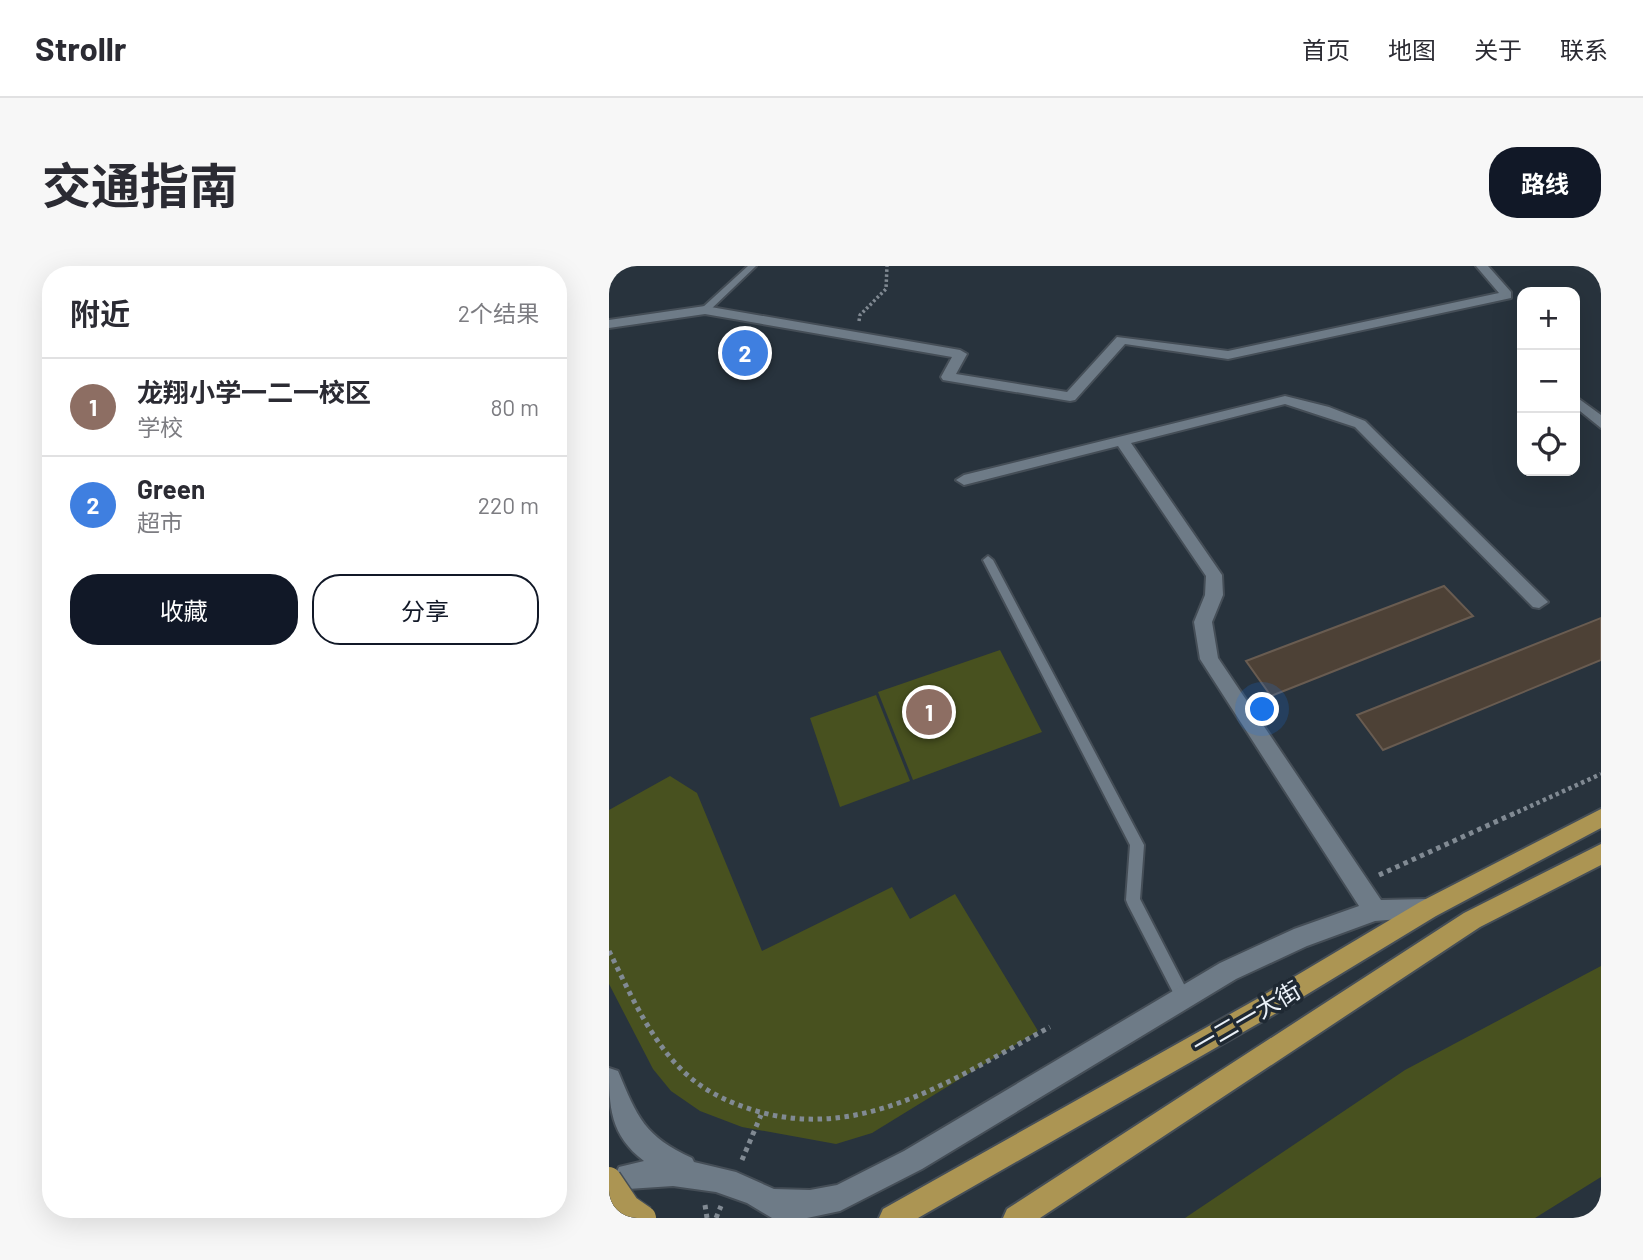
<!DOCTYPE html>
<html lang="zh">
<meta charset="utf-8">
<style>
body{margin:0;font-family:Barlow,"Noto Sans SC",sans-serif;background:#f7f7f7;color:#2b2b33}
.controls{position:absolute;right:21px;top:21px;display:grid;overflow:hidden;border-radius:14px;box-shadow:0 7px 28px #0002}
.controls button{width:63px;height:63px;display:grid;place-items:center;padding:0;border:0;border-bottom:2px solid #e1e1e2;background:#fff;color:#2b2b33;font:35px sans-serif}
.you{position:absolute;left:654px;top:444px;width:24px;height:24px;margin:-18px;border:5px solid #fff;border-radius:50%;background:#1a73e8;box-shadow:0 0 0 10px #1a73e833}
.badge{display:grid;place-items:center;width:46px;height:46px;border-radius:50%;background:#111827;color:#fff;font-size:23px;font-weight:700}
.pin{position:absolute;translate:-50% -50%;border:4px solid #fff;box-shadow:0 2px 7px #0006}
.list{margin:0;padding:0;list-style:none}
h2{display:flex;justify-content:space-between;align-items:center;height:91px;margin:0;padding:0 28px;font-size:30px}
h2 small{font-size:23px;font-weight:400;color:#7c7c81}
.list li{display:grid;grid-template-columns:46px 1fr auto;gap:21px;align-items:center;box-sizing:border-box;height:98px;padding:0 28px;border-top:2px solid #e1e1e2}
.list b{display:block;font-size:26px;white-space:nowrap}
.list p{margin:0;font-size:23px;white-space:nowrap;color:#7c7c81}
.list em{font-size:23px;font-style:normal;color:#7c7c81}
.actions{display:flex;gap:14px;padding:21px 28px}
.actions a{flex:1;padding:16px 0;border:2px solid #111827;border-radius:28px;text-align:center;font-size:24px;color:#111827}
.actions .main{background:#111827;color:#fff}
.icon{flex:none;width:38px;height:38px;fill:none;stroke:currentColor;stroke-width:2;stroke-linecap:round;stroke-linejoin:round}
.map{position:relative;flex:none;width:992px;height:952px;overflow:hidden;border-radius:28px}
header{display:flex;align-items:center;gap:42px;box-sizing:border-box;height:98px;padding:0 35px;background:#fff;border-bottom:2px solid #e1e1e2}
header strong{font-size:33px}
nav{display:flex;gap:38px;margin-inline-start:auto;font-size:24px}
.intro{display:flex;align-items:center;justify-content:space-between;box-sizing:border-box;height:168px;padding:0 42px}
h1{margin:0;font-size:49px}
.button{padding:18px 32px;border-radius:28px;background:#111827;color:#fff;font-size:24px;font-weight:700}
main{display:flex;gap:42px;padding:0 42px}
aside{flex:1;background:#fff;border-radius:28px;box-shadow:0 7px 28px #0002}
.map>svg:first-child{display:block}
</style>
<header>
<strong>Strollr</strong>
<nav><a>首页</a><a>地图</a><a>关于</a><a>联系</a></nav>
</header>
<div class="intro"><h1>交通指南</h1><a class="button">路线</a></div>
<main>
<aside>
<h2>附近<small>2个结果</small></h2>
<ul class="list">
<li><span class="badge" style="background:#8d6e63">1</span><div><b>龙翔小学一二一校区</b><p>学校</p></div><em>80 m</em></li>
<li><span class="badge" style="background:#3f7fe0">2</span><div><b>Green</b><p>超市</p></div><em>220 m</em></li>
</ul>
<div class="actions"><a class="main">收藏</a><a>分享</a></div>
</aside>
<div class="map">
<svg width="992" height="952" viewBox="0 0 992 952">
<rect width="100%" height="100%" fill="#28333d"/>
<path fill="#48511f" d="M391,384L433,466L304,514L269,426Z
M267,429L301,515L231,541L201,452Z
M61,510L88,527L153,685L283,621L301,653L346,628L429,765L263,867L227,878L133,861L91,845L62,825L44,803L0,718V544Z
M992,700V911L926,952H576L796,804Z"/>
<path fill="#4d4136" stroke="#695c51" stroke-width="2" d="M835,320L864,350L662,430L637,395Z
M992,352V394L774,484L748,449Z"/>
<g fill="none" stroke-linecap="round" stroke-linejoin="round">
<defs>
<path id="service" d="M139,0H147L99,46H93V42Z
M379,290L384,294L535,579L531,633L579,726L581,731L579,736L574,738L569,736L519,639L517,634L521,579L374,294Z"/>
<path id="minor" d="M867,0H879L902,26V32L619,93L516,78L466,134L461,135L334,114L332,111L343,91L96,48L0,62V54L96,40L351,84L358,88L347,108L458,126L508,71L619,85L890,27Z
M676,130L720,141L756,155L939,336L930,342L924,341L746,161L676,138L522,177L613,309L614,329L603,356L609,392L772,634L819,633L827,636L830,643L827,650L766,655L698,680L627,713L313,903L231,945L198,952H163L138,937L107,926L64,920L19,923L10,919L6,910L10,901L35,895C1,869 0,841 0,802L9,805C28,851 36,871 83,892L85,896L127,906L165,923L201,924L228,919L295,885L611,697L685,663L750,640L591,393L585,356L596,329L597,310L509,180L355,219L347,214L355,209Z
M966,130L992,149V162L966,141Z"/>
<path id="primary" d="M992,543V562L827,650L664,749L309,952H270L274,943L648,733L811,636Z
M992,578V599L871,661L431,952H394L398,943L855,647Z"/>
</defs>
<use href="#service" stroke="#454e57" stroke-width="4"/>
<use href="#minor" stroke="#454e57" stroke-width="4"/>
<use href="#primary" stroke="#454e57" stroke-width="4"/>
<path stroke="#818a93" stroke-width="3.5" stroke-dasharray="2.5 2.5" stroke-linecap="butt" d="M250,55L251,49L277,23L278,0"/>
<path stroke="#818a93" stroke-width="4.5" stroke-dasharray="3.5 3.5" stroke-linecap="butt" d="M902,549L992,508"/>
<path stroke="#818a93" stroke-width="5" stroke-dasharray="4.5 4.5" stroke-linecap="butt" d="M770,609L906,547
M0,685C21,727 41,774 75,806C95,825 119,836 144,844C254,878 348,810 441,761
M133,894L152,849
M96,939L98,952
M107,952L112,940"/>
<use href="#service" fill="#6e7b87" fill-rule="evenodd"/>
<use href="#minor" fill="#6e7b87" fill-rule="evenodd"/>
<use href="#primary" fill="#ac9553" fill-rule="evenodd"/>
<defs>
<path id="primary-bridge" d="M0,913L19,941L35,952"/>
</defs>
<use href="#primary-bridge" stroke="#454e57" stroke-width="27" stroke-linecap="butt"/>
<use href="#primary-bridge" stroke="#ac9553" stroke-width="24"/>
</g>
<g text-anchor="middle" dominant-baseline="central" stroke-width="7" stroke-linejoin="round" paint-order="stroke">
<g font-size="24" fill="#eaf1f8" stroke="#1f2933">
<text transform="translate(637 751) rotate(-30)">一二一大街</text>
</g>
</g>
</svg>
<div class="controls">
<button>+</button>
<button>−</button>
<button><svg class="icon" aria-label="locate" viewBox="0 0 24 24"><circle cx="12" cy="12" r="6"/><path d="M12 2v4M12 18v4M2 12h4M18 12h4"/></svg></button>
</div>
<div class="you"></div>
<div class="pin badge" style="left:320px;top:446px;background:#8d6e63">1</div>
<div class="pin badge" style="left:136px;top:87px;background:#3f7fe0">2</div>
</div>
</main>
